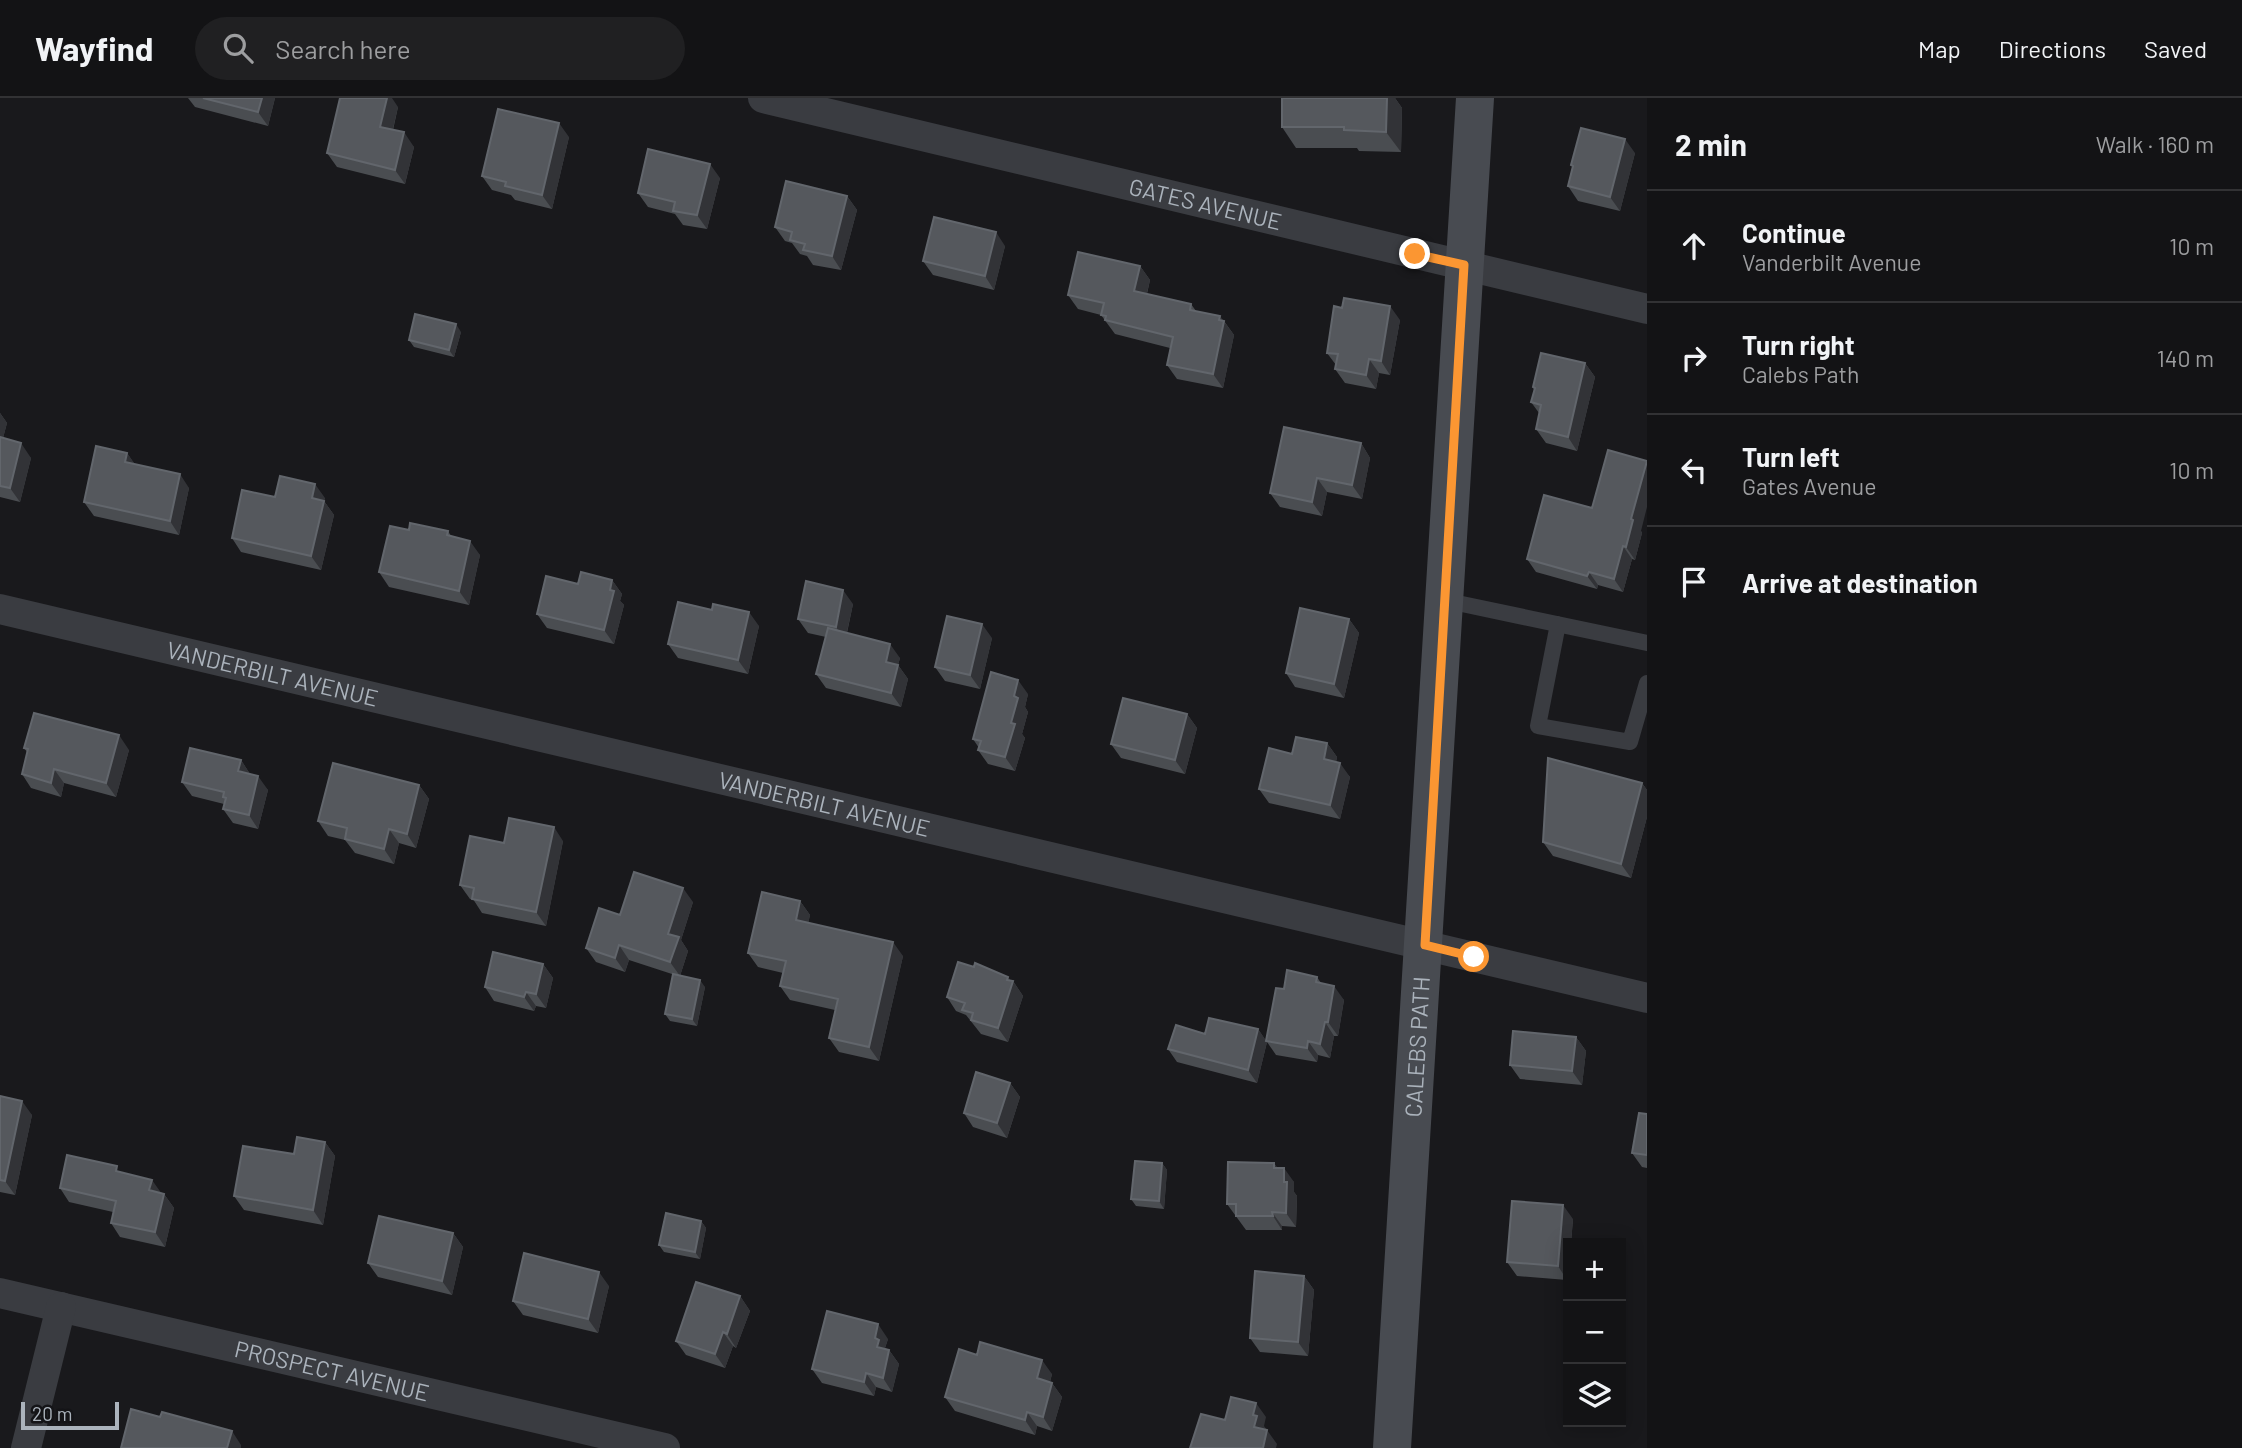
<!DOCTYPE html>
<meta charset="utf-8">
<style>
body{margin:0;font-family:Barlow,sans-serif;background:#202022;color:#f1f3f6}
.controls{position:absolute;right:21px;bottom:21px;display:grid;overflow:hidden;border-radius:0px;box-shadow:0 4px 18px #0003}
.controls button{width:63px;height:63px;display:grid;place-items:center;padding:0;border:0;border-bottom:2px solid #323234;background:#131315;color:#f1f3f6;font:35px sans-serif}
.scale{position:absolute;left:21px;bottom:18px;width:98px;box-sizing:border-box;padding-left:7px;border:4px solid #abb3bc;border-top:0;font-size:19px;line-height:24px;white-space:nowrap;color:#abb3bc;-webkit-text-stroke:5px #141417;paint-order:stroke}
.stop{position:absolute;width:21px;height:21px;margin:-16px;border:5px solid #fb9632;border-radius:50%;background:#fff}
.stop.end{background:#fb9632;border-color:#fff;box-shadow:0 2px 7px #0008}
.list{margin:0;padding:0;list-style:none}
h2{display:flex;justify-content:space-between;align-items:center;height:91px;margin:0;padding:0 28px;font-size:30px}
h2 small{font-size:23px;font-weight:400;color:#9d9ea0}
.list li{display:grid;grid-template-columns:46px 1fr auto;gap:21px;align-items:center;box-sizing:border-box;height:112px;padding:0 28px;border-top:2px solid #323234}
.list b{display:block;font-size:26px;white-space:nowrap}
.list p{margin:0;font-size:23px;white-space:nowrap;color:#9d9ea0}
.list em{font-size:23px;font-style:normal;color:#9d9ea0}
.icon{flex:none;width:38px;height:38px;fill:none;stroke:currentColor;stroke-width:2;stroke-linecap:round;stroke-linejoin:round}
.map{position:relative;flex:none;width:1647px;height:1350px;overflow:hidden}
header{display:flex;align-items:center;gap:42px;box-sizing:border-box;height:98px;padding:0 35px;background:#131315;border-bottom:2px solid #323234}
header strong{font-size:33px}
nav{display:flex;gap:38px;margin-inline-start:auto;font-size:24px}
.search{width:490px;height:63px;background:#202022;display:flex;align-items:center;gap:18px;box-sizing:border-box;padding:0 24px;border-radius:38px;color:#9d9ea0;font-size:26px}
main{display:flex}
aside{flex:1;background:#131315}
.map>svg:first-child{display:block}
</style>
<header>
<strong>Wayfind</strong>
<div class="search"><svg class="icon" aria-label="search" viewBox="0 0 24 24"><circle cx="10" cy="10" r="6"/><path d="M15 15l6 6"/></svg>Search here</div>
<nav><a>Map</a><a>Directions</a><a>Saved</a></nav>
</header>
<main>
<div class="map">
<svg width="1647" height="1350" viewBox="0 0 1647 1350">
<rect width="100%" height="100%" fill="#19191c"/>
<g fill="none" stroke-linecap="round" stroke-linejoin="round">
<path stroke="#3a3c41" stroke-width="16" d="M1443,502L1647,545
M1558,526L1538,628L1630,644L1647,585"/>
<g stroke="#3a3c41" stroke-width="30">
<path id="s1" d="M763,0L1647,211"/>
<path id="s2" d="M0,511L1647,900"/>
<path id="s3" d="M0,1195L665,1350"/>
<path d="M26,1350L61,1209"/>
</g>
<path stroke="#484b51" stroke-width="38" id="s4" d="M1392,1350L1475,0"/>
</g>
<path fill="#4a4d51" d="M188,0H275L268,28L195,9Z
M1387,0H1395L1402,10L1401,54L1359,53L1357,50H1296L1282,29Z
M398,9L393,32L414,49L405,86L337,69L327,55Z
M569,39L552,111L515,102L511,97L492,92L482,78Z
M1635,55L1620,113L1578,103L1568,88L1573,69L1571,67Z
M720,80L707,131L683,127L675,116L648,109L638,95Z
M847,98L857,112L841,172L813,167L807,158L800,156L792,145L785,143L775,129Z
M1005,148L994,192L933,177L923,163Z
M1140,168L1150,182L1147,196L1191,206L1196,213L1224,223L1234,237L1223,290L1177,281L1167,267L1170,250L1115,236L1101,217L1078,211L1068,197Z
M1400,222L1390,277L1379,275L1376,291L1345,285L1335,271L1336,267L1327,255Z
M461,234L454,259L414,249L409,242Z
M1585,265L1595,279L1577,353L1546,345L1536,331L1539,315L1531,304L1534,292L1533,289Z
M0,315L7,325L3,340L31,360L20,404L0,399Z
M1361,345L1370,360L1362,401L1327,394L1322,418L1280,409L1270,395Z
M127,355L135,367L189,390L179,437L94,418L84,404Z
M275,399L325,400L324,403L334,417L321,472L241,454L232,440Z
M409,432L448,433L451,438L480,457L469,507L389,489L379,474Z
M1641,433L1642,435L1635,462L1632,461L1623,494L1598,487L1597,491L1536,474L1527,461Z
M612,482L622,496L620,503L624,507L614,546L547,530L537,516L578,486Z
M853,506L847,535L900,560L898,567L908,581L901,609L826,590L816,576L826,539L808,535L798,521Z
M712,512L759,528L748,576L678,560L668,546Z
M1349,521L1359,535L1344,600L1295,589L1286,575Z
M992,540L980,591L945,583L935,569Z
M1028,596L1025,609L1028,614L1022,636L1025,640L1015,673L988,666L978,652L979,650L973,641Z
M1187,616L1197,630L1185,676L1121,660L1111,646Z
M1327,645L1337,659L1336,664L1350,679L1340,721L1269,705L1259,691L1292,656Z
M24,650L129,652L116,699L64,685L61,699L31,690L22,676L27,654Z
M241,662L250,676L268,692L258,731L233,725L223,711L224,706L192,698L182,684Z
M1642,685L1647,692V719L1631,780L1553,758L1543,744Z
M419,687L429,701L416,750L399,745L394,766L355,755L345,742L328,738L318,723Z
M563,743L546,828L482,815L473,801H470L460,787L504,745Z
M800,803L810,817L808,825L903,858L879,963L839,954L829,940L835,912L790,902L780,888L783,875L758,869L748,855Z
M693,804L681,842L688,853L680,878L705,889L697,928L670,923L665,916L675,877L629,862L625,874L596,864L586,850L620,817Z
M543,866L553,880L546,910L536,908L534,913L494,903L485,889Z
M1317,879L1321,885L1344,902L1338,938H1334L1330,960L1318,957L1317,964L1276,957L1267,944L1257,985L1177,964L1168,951L1205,936L1258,931L1266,943L1284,891Z
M1011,883H1013L1023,898L1008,944L981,936L966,917L956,913L947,899Z
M1576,939L1586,953L1582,987L1520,981L1510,967Z
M1010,985L1020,999L1007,1040L973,1029L964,1015Z
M0,998L32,1017L15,1097L0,1094Z
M1647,1016V1070L1642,1069L1632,1055Z
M325,1044L335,1058L323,1127L244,1112L234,1098L294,1056Z
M1162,1065L1167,1072L1164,1111L1136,1108L1131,1101Z
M1274,1065L1277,1070L1294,1084V1094L1297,1098L1296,1129L1282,1128V1132H1246L1227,1106Z
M122,1075L164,1096L174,1110L165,1149L120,1139L111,1125L113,1114L69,1104L60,1090Z
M1573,1121L1571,1145H1568L1567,1182L1517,1178L1507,1164Z
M701,1123L706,1130L700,1161L664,1154L659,1147Z
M453,1135L463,1149L452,1197L378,1179L368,1165Z
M1304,1178L1314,1192L1308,1258L1260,1254L1250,1240Z
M609,1188L598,1235L523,1217L513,1203Z
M740,1198L750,1213L736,1250L733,1248L725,1270L686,1257L676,1243Z
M888,1241L885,1250L889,1252L899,1266L892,1294L876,1289L874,1298L822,1285L812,1271Z
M977,1257L1052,1276L1050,1284L1052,1285L1062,1299L1052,1333L1037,1328L1035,1337L955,1313L945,1299Z"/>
<path fill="#323337" d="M262,0H275L268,28L258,14Z
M387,0H392L398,9L390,43L380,29Z
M1387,0H1395L1402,10L1401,54L1386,34Z
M559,25L569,39L552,111L542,97Z
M404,34L414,49L405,86L395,72Z
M1625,41L1635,55L1620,113L1610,99Z
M710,66L720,80L707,131L697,117Z
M847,98L857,112L841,172L832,158Z
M996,134L1005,148L994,192L985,178Z
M1140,168L1150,182L1144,207L1134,193Z
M1390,208L1400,222L1390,277L1381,263Z
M1220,218L1234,237L1223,290L1213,276Z
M456,226L461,234L454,259L449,252Z
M1369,261L1379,275L1376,291L1366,277Z
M1585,265L1595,279L1577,353L1568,339Z
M0,315L7,325L0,351Z
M21,345L31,360L20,404L10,390Z
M1361,345L1370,360L1362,401L1352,387Z
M127,355L137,369L125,364Z
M1647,363V409L1641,433L1642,435L1635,462L1626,449L1631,421Z
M180,376L189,390L179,437L170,423Z
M1317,380L1327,394L1322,418L1312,404Z
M315,386L325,400L324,403L334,417L321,472L311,458L312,400Z
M470,443L480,457L469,507L459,493Z
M1623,448L1632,461L1623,494L1614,481Z
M1589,474L1598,487L1597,491L1587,478Z
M612,482L622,496L620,503L624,507L614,546L604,532Z
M843,492L853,506L845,543L836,529Z
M749,514L759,528L748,576L738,562Z
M1349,521L1359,535L1344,600L1334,586Z
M982,526L992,540L980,591L970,577Z
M890,546L900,560L895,578L886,564Z
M898,567L908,581L901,609L891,595Z
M1018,582L1028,596L1025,609L1028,614L1022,636L1025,640L1015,673L1005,659L1014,598Z
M1187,616L1197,630L1185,676L1175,662Z
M119,637L129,652L116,699L106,685Z
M1327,645L1337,659L1334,676L1324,661Z
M241,662L250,676L238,673Z
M1340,665L1350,679L1340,721L1330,707Z
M54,671L64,685L61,699L51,685Z
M258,678L268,692L258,731L249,717Z
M1642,685L1647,692V719L1631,780L1621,766Z
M419,687L429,701L416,750L407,736Z
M554,729L563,743L546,828L536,814Z
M389,731L399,745L394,766L384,751Z
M683,790L693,804L681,842L688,853L680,878L670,864L668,836Z
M800,803L810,817L806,836L796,822Z
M893,844L903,858L879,963L869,949Z
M619,847L629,862L625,874L615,860Z
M543,866L553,880L546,910L536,896Z
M1008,879L1013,885V883L1023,898L1008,944L998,930Z
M700,882L705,889L697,928L692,921Z
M1334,888L1344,902L1338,938L1328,924Z
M526,894L536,908L534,913L524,899Z
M1325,924L1334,938L1330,960L1320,946Z
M1258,931L1267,944L1257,985L1248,972Z
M1576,939L1586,953L1582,987L1572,973Z
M1308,943L1318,957L1317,964L1307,950Z
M1010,985L1020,999L1007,1040L997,1025Z
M22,1003L32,1017L15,1097L5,1083Z
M325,1044L335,1058L323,1127L313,1112Z
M1162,1065L1167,1072L1164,1111L1159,1103Z
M1274,1065L1284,1079V1070L1294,1084V1094L1297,1098L1296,1129L1286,1115L1274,1070Z
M152,1082L162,1096L149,1092Z
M164,1096L174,1110L165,1149L155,1134Z
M1563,1107L1573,1121L1571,1145H1568L1567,1182L1558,1168Z
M1272,1114L1282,1128V1132L1273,1118Z
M701,1123L706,1130L700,1161L695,1154Z
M453,1135L463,1149L452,1197L442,1183Z
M599,1174L609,1188L598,1235L588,1221Z
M1304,1178L1314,1192L1308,1258L1298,1244Z
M740,1198L750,1213L736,1250L727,1236Z
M878,1226L888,1241L885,1250L889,1255V1252L899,1266L892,1294L883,1280L877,1249L875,1240Z
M723,1234L733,1248L725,1270L715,1256Z
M1042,1262L1052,1276L1047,1295L1037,1280Z
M866,1275L876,1289L874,1298L864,1284Z
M1052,1285L1062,1299L1052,1333L1043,1319Z
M1256,1305L1266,1319L1264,1328L1267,1332L1254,1329L1253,1317Z
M1027,1314L1037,1328L1035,1337L1025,1322Z
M1267,1332L1277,1346L1276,1350H1263Z
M232,1333L241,1347V1350H227Z"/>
<path fill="#55585d" stroke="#62666c" stroke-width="2" d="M203,0H262L258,14Z
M340,0H387L380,29L404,34L395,72L327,55Z
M1282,0H1387L1386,34L1344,32V29H1282Z
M498,11L559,25L542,97L505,88L506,84L482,78Z
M1581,30L1625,41L1610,99L1568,88L1573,68L1571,67Z
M648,51L710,66L697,117L673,113L675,104L638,95Z
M786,83L847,98L832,158L803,152L805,146L790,142L792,134L775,129Z
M934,119L996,134L985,178L923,163Z
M1078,154L1140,168L1134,193L1191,206L1190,212L1220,218L1219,222L1224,223L1213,276L1167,267L1173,239L1105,222L1106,218L1101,217L1104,205L1068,197Z
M1344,200L1390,208L1381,263L1369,261L1366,277L1335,271L1338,256L1327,255L1334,208L1342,210Z
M415,216L456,226L449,252L409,242Z
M1541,255L1585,265L1568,339L1536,331L1541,307L1531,304L1535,290L1533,289Z
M1284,329L1361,345L1352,387L1317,380L1312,404L1270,395Z
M0,339L21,345L10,390L0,388Z
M96,348L127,355L125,364L180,376L170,423L84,404Z
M1608,352L1647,363L1631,421L1633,422L1626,449L1623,448L1614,481L1589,474L1587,478L1527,461L1544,397L1592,410Z
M280,378L315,386L312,400L324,403L311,458L232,440L242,392L275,399Z
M410,425L448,433L447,437L470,443L459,493L379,474L390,428L409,432Z
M581,474L612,482L610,492L614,493L604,532L537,516L546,478L578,486Z
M806,483L843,492L836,529L798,521Z
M678,504L712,512L713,506L749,514L738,562L668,546Z
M1300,510L1349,521L1334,586L1286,575Z
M947,518L982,526L970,577L935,569Z
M828,530L890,546L886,564L898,567L891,595L816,576Z
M991,574L1018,582L1014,598L1018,600L1011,625L1015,626L1005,659L978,652L981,643L973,641Z
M1123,600L1187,616L1175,662L1111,646Z
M34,615L119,637L106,685L54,671L51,685L22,676L28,651L24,650Z
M1296,639L1327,645L1324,661L1340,665L1330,707L1259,691L1269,650L1292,656Z
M190,650L241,662L238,673L258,678L249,717L223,711L226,700L223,699L224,694L182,684Z
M1548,660L1642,685L1621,766L1543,744Z
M333,665L419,687L407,736L389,731L384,751L345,741L347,730L318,723Z
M509,720L554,729L536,814L472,801L474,790L460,787L470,738L504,745Z
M634,774L683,790L668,836L679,839L670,864L619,847L615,860L586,850L599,810L620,817Z
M762,794L800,803L796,822L893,844L869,949L829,940L838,901L780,888L786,863L748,855Z
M493,854L543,866L536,896L526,894L524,899L485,889Z
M958,864L974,869L975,865L1008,879L1007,882L1013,883L998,930L971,922L973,915L962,912L965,905L947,899Z
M1287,872L1317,879L1316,884L1334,888L1328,924H1325L1320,946L1308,943L1307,950L1266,943L1276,890L1284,891Z
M673,876L700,882L692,921L665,916Z
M1209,920L1258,931L1248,972L1168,951L1176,927L1205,936Z
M1513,933L1576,939L1572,973L1510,967Z
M976,974L1010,985L997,1025L964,1015Z
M0,998L22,1003L5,1083L0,1082Z
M1639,1015L1647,1016V1057L1632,1055Z
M297,1039L325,1044L313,1112L234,1098L243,1048L294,1056Z
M67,1057L117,1068L116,1073L152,1082L149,1092L164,1096L155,1134L111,1125L116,1103L60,1090Z
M1135,1063L1162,1065L1159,1103L1131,1101Z
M1228,1064L1274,1065V1070H1284V1084H1287L1286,1115L1272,1114L1273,1118H1236V1106H1227Z
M1512,1103L1563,1107L1558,1168L1507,1164Z
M666,1115L701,1123L695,1154L659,1147Z
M379,1118L453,1135L442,1183L368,1165Z
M524,1155L599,1174L588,1221L513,1203Z
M1255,1173L1304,1178L1298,1244L1250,1240Z
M696,1184L740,1198L727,1236L723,1234L715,1256L676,1243Z
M827,1213L878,1226L875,1240L879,1242L877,1249L889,1252L883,1280L866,1275L864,1284L812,1271Z
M980,1244L1042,1262L1037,1280L1052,1285L1043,1319L1027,1314L1025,1322L945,1299L959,1251L977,1257Z
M1231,1299L1256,1305L1253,1317L1257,1318L1254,1329L1267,1332L1263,1350H1190L1201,1316L1225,1322Z
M131,1311L160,1319L162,1314L232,1333L227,1350H121Z"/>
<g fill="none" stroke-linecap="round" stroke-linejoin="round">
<path stroke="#fb9632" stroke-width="9" d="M1415,156L1464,167L1425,847L1474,859"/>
</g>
<g text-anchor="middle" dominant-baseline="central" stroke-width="6" stroke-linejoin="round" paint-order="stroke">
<g font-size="23" fill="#abb3bc" stroke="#141417">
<text stroke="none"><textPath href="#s1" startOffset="455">GATES AVENUE</textPath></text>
<text stroke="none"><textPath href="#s2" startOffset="280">VANDERBILT AVENUE</textPath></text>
<text stroke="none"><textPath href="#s2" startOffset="847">VANDERBILT AVENUE</textPath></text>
<text stroke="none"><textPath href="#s4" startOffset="402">CALEBS PATH</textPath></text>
<text stroke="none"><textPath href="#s3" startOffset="341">PROSPECT AVENUE</textPath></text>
</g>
</g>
</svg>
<div class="controls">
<button>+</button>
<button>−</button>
<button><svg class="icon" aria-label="layers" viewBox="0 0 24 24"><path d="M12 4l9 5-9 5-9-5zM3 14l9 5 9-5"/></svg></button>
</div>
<div class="scale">20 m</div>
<div class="stop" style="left:1474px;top:859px"></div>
<div class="stop end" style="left:1415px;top:156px"></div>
</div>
<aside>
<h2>2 min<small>Walk · 160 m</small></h2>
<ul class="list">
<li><svg class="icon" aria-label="ahead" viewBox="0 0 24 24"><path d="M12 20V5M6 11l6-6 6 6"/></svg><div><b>Continue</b><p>Vanderbilt Avenue</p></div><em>10 m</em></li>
<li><svg class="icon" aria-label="right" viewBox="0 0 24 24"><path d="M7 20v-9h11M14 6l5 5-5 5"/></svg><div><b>Turn right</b><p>Calebs Path</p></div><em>140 m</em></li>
<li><svg class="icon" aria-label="left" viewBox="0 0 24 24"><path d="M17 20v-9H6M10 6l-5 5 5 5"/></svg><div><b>Turn left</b><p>Gates Avenue</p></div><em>10 m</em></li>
<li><svg class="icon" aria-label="arrive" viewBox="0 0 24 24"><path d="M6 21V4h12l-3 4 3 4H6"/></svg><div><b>Arrive at destination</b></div></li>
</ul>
</aside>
</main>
